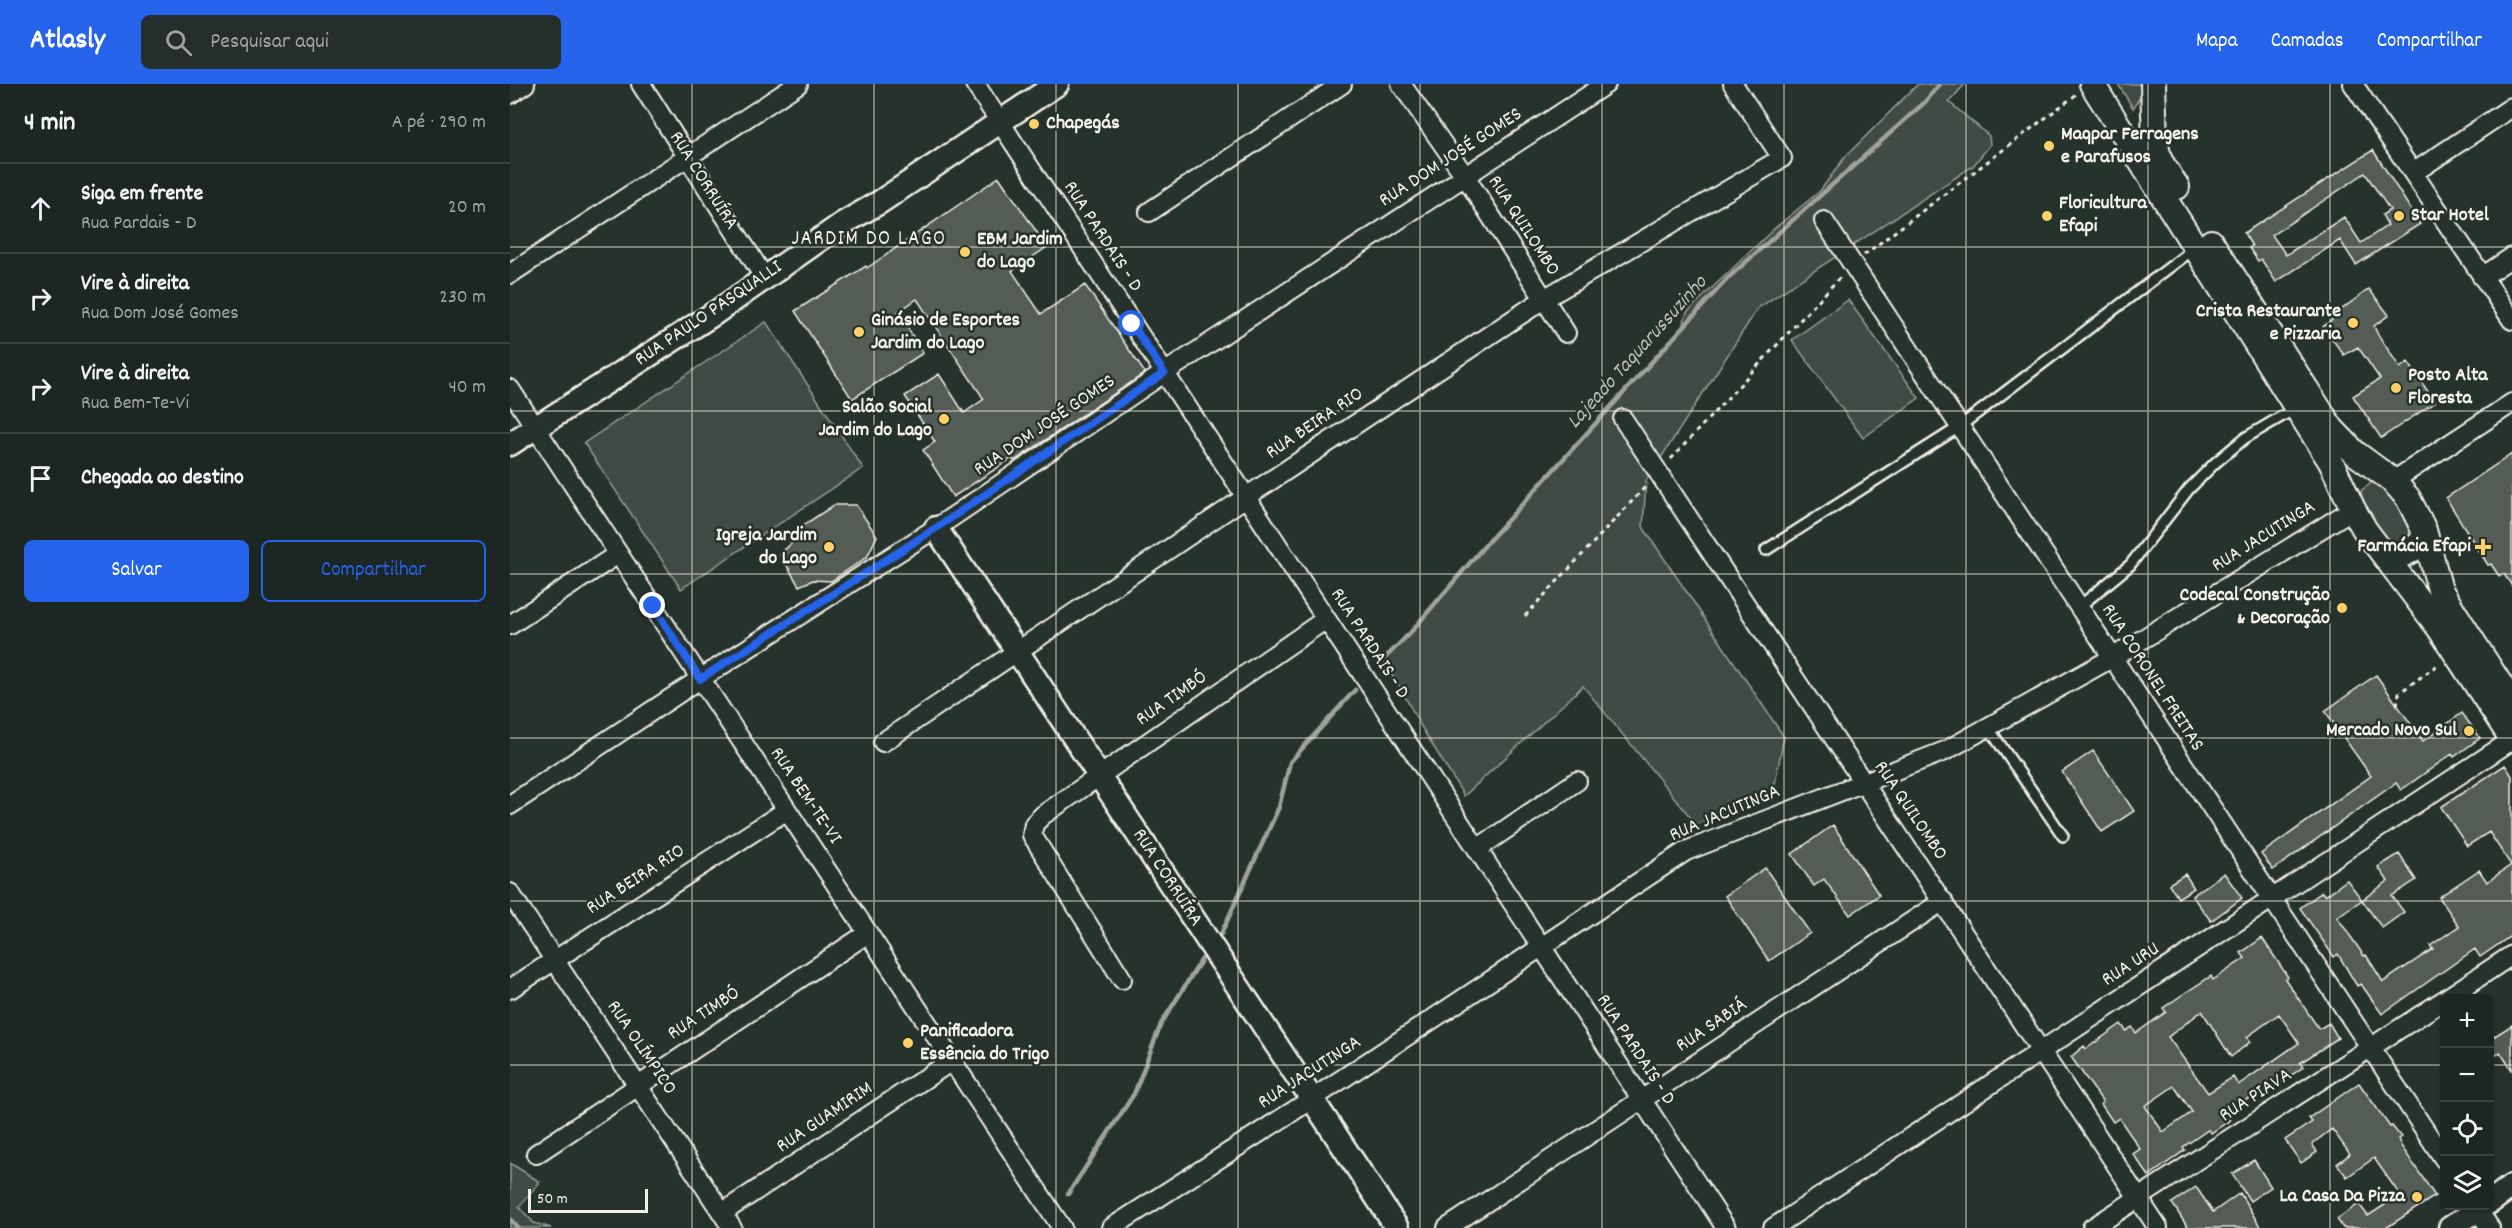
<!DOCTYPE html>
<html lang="pt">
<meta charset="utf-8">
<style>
body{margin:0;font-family:Dekko,sans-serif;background:#252e2a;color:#f1f3f6}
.controls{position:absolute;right:18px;bottom:18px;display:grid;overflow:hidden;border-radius:9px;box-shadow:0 2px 4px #0004}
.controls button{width:54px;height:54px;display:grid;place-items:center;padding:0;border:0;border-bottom:2px solid #3a4340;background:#1c2622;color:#f1f3f6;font:30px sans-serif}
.scale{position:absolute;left:18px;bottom:15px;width:120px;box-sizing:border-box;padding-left:6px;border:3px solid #f4f1e8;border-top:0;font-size:16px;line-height:21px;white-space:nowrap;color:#f4f1e8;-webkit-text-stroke:4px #26332d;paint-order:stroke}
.stop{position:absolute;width:18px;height:18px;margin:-14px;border:4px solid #2563eb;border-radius:50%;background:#fff}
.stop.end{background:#2563eb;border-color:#fff;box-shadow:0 2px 6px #0008}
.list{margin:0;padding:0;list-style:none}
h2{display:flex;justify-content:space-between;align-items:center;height:78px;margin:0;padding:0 24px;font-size:26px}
h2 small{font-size:20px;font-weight:400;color:#a0a5a5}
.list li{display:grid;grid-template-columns:39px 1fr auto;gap:18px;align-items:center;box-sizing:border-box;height:90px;padding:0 24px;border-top:2px solid #3a4340}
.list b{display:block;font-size:22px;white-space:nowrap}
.list p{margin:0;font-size:20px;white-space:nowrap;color:#a0a5a5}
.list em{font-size:20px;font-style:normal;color:#a0a5a5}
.actions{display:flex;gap:12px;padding:18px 24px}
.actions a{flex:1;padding:14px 0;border:2px solid #2563eb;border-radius:9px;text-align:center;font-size:21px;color:#2563eb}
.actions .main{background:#2563eb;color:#fff}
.icon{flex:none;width:33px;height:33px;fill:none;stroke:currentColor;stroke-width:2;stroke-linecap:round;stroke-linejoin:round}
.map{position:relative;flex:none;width:2002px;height:1144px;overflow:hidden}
header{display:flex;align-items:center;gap:36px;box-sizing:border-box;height:84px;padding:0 30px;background:#2563eb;color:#fff}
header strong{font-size:28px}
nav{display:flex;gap:33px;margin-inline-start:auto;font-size:21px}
.search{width:420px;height:54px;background:#252e2a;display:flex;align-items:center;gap:15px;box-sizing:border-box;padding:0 21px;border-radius:9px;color:#a0a5a5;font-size:22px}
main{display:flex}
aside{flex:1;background:#1c2622}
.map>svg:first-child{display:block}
</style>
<header>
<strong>Atlasly</strong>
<div class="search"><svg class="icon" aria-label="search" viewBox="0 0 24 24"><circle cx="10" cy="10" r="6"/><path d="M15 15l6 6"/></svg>Pesquisar aqui</div>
<nav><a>Mapa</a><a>Camadas</a><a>Compartilhar</a></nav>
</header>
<main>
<aside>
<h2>4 min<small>A pé · 290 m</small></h2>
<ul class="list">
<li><svg class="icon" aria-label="ahead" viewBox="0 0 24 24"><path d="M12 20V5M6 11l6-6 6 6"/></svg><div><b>Siga em frente</b><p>Rua Pardais - D</p></div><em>20 m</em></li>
<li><svg class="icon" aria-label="right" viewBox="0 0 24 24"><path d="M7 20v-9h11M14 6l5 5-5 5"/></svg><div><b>Vire à direita</b><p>Rua Dom José Gomes</p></div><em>230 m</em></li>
<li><svg class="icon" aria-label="right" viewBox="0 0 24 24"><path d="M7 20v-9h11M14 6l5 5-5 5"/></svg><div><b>Vire à direita</b><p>Rua Bem-Te-Vi</p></div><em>40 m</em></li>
<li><svg class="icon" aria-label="arrive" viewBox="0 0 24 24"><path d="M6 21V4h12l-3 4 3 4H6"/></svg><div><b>Chegada ao destino</b></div></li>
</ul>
<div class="actions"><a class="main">Salvar</a><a>Compartilhar</a></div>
</aside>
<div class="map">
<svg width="2002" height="1144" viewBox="0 0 2002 1144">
<rect width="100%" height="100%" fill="#26332d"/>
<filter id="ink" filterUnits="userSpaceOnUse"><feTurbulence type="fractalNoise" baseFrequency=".0167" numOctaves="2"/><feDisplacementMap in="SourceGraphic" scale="12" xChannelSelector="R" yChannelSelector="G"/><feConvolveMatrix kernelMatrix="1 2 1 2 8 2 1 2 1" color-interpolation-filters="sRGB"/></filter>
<g filter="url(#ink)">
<path fill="#414b45" stroke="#9a9e96" stroke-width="1.5" d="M1408,0H1455L1439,18L1479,52L1480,61L1463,82L1248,224L1136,397L1133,443L1274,653L1262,715L1186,740L1073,602L954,712L912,644L886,596L870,579L900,549L976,460L1171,246L1177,228L1266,143L1310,107L1335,73Z
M1608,0H1634L1633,9L1623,24Z
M1338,216L1409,314L1353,354L1282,256Z
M256,238L353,384L171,505L74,359Z
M1864,397L1871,398L1900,430L1903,456L1878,466L1849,414L1852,406Z
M0,1079L30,1098L9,1123L24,1139L41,1144H0Z"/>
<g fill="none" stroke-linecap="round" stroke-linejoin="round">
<path stroke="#9fa39b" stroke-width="4.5" d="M870,579L900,549L976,460L1218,194L1415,18L1430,0
M711,850L769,723L780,678L845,606
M558,1110L624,1010L651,940L692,875
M0,1135L8,1144"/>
</g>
<path fill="#525c55" stroke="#f4f1e8" stroke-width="1.5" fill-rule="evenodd" d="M1863,66L1910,140L1846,181L1830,156L1766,198L1751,175L1748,177L1739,164L1742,162L1734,149ZM1855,89L1880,126L1872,131L1878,141L1851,159L1834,133L1776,171L1762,151Z
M489,93L537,163L502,187L531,230L575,201L635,289L504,377L502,374L443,413L413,366L425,358L395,312L429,290L454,329L474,315L407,215L388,228L413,269L342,315L285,227L356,182L357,184Z
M1859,205L1879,231L1864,242L1867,249L1890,284L1898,278L1925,318L1871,354L1843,312L1870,295L1848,263L1834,271L1813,243L1822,236L1820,234Z
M2002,370V502L1994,490L1989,492L1981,480L1978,481L1936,414Z
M324,421H346L367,452L357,473L321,497L303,496L289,502L270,470L284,457L289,444Z
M1866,591L1913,657L1952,629L1970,654L1944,673L1942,670L1891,706L1886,699L1763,786L1751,770L1861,692L1815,627Z
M1583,667L1624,727L1592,748L1552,688Z
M1995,681L2002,692V851L1970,873L1965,865L1872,930L1851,900L1847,902L1828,870L1824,873L1790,824L1812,808L1815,812L1837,796L1852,816L1878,797L1868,783L1889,770L1906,796L1882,812L1894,828L1872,844L1852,816L1827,833L1854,872L1856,871L1873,898L1923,865L1920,862L1949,842L1929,813L1969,786L1977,798L2001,781L1979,748L1957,762L1931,723Z
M1323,741L1369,811L1340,831L1314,795L1304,802L1282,770Z
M1255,784L1300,849L1259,877L1215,812Z
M1714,789L1732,814L1701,837L1682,812Z
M1675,790L1684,804L1668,814L1659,800Z
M1752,854L1778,893L1775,895L1809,945L1819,939L1828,954L1790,979L1793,983L1775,996L1747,1014L1745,1010L1715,1029L1720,1036L1701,1049L1698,1046L1673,1063L1675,1066L1639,1092L1623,1070L1630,1065L1609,1034L1603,1038L1591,1020L1593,1018L1561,973L1574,962L1576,965L1611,940L1616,947L1622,943L1626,949L1656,928L1653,924L1675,909L1701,892L1703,896L1735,874L1731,869ZM1692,927L1721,973L1740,958L1737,953L1769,930L1789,959L1728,1001L1723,993L1698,1009L1658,953ZM1664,1002L1682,1028L1653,1048L1635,1022Z
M2002,941V986L1990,968L1980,976V955Z
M1849,999L1880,1043L1882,1042L1891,1053L1888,1055L1891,1062L1925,1112L1876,1144H1833L1827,1135L1849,1120L1858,1132L1890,1111L1864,1074L1837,1093L1827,1080L1840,1070L1822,1045L1802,1060L1807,1068L1791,1079L1775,1056L1802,1038L1799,1034Z
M1744,1076L1761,1103L1740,1117L1722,1090Z
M1686,1103L1703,1128L1730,1109L1751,1144H1678L1662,1119Z"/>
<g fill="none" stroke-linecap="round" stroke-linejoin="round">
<defs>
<path id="service" d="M1256,466L1449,343L1685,164
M1569,523L1620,481L1679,405L1705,379L1735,354L1786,324
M1478,643L1553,752"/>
<path id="minor" d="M131,0L254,193
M465,0L1216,1144
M891,0L955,92L1056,249
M1843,0L2002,236
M0,10L15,0
M1903,89L2002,23
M639,128L832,0
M1314,137L1934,1075
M0,190L288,0
M1972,193L2002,173
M0,305L552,1144
M1113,335L1648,1144
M1883,397L2002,319
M0,541L108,470
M373,658L736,413L1034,215L1272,74L1223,0
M0,721L190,595L426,444L654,289L1096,0
M967,765L1067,697
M0,809L222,1144
M612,895L522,751L524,740L533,731L816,535
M0,905L277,726
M1937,914L2002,871
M26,1070L358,849
M1965,1122L1980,1144
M212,1129L443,976
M601,1144L802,1015L1176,767L1435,667L1602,574L1843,425
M937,1144L1433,817
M1263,1144L2002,656
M1582,1144L1934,916"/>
<path id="tertiary" d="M0,360L205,229L332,140L370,118L547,0
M426,444L887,1144
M1980,1118L2002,1102
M1940,1144L1974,1122"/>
<path id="secondary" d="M1582,0L1821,378L1843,425L1855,446L1930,545L2002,655
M1643,0L1645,58L1650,77L1667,103
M1701,158L1822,345L1845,369L1883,397L1898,414L1914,446L1930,506L2002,619
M1876,471C1892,474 1902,468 1913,456L1914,446"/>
</defs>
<use href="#service" stroke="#f4f1e8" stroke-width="14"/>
<use href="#minor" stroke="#f4f1e8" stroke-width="22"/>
<use href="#tertiary" stroke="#f4f1e8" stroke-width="27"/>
<use href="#secondary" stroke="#f4f1e8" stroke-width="28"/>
<path stroke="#f4f1e8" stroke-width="3" stroke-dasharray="4.5 4.5" stroke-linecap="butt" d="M1354,171L1567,10
M1161,375L1332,191
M1015,532L1138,400
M1887,621L1889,609L1929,580"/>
<use href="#service" stroke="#26332d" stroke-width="9"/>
<use href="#minor" stroke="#26332d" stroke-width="18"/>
<use href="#tertiary" stroke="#26332d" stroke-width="22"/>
<use href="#secondary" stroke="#26332d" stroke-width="24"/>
</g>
</g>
<g fill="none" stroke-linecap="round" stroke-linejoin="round" filter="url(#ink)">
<path stroke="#2563eb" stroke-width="8" d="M143,522L190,595L426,444L654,289L622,240"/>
</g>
<path fill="none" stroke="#f4f1e8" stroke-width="1.5" stroke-opacity="0.55" d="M182,0V1144M364,0V1144M546,0V1144M728,0V1144M910,0V1144M1092,0V1144M1274,0V1144M1456,0V1144M1638,0V1144M1820,0V1144M0,163H2002M0,327H2002M0,490H2002M0,654H2002M0,817H2002M0,981H1934M1980,981H2002"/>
<g fill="#ffd166" stroke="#26332d" stroke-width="2">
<circle cx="524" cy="40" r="6"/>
<circle cx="1539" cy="62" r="6"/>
<circle cx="1537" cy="132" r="6"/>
<circle cx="1889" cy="132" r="6"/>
<circle cx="455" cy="168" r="6"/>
<circle cx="1843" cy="239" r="6"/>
<circle cx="349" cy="248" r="6"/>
<circle cx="1886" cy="304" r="6"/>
<circle cx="434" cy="335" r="6"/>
<circle cx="319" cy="463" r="6"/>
<path d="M1970 454h6v6h6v6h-6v6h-6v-6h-6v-6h6z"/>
<circle cx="1832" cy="524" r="6"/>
<circle cx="1959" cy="647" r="6"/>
<circle cx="398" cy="959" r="6"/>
<circle cx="1907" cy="1113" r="6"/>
</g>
<g text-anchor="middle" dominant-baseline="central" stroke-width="5" stroke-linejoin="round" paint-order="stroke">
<g font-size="20" font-weight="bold" fill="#f4f1e8" stroke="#26332d" text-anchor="start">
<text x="536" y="40">Chapegás</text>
<text x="1551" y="51">Maqpar Ferragens<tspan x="1551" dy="23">e Parafusos</tspan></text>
<text x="1549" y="120">Floricultura<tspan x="1549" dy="23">Efapi</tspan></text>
<text x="1901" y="132">Star Hotel</text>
<text x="467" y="156">EBM Jardim<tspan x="467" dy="23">do Lago</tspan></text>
<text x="1831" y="228" text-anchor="end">Crista Restaurante<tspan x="1831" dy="23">e Pizzaria</tspan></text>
<text x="361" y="237">Ginásio de Esportes<tspan x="361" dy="23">Jardim do Lago</tspan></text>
<text x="1898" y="292">Posto Alta<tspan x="1898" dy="23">Floresta</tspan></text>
<text x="422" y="324" text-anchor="end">Salão Social<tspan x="422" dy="23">Jardim do Lago</tspan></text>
<text x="307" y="452" text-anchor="end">Igreja Jardim<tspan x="307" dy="23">do Lago</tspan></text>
<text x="1961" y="463" text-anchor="end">Farmácia Efapi</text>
<text x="1820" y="512" text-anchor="end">Codecal Construção<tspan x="1820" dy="23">&amp; Decoração</tspan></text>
<text x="1947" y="647" text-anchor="end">Mercado Novo Sul</text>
<text x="410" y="948">Panificadora<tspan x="410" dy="23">Essência do Trigo</tspan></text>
<text x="1895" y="1113" text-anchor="end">La Casa Da Pizza</text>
</g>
<g font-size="20" fill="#f4f1e8" stroke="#26332d">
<text transform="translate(941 74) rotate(-33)">RUA DOM JOSÉ GOMES</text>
<text transform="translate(193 97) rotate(58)">RUA CORRUÍRA</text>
<text transform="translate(1013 142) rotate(57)">RUA QUILOMBO</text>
<text transform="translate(592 153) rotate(57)">RUA PARDAIS - D</text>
<text transform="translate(199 230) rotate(-34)">RUA PAULO PASQUALLI</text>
<text transform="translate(805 340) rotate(-34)">RUA BEIRA RIO</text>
<text transform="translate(535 342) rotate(-34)">RUA DOM JOSÉ GOMES</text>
<text transform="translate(1754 453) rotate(-32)">RUA JACUTINGA</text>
<text transform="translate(859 560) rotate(57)">RUA PARDAIS - D</text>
<text transform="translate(1642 594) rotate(57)">RUA CORONEL FREITAS</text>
<text transform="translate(662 615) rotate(-35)">RUA TIMBÓ</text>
<text transform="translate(295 712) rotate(56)">RUA BEM-TE-VI</text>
<text transform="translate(1400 727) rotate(56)">RUA QUILOMBO</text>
<text transform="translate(1215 730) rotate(-23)">RUA JACUTINGA</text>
<text transform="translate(657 794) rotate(57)">RUA CORRUÍRA</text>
<text transform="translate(126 796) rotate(-33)">RUA BEIRA RIO</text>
<text transform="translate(1621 881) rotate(-33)">RUA URU</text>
<text transform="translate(194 930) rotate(-33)">RUA TIMBÓ</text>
<text transform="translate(1202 942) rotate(-34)">RUA SABIÁ</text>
<text transform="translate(131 964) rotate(56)">RUA OLÍMPICO</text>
<text transform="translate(1125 966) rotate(57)">RUA PARDAIS - D</text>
<text transform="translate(800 989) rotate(-33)">RUA JACUTINGA</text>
<text transform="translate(1746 1012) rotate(-33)">RUA PIAVA</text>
<text transform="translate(315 1034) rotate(-34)">RUA GUAMIRIM</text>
</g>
<g font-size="21" letter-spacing="1.5" fill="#f4f1e8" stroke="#26332d">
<text x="359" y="156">JARDIM DO LAGO</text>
</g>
<g font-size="21" font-style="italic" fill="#bcbdb5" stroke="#26332d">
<text transform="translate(1128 269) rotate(-48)">Lajeado Taquarussuzinho</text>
</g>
</g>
</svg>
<div class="controls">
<button>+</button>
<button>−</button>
<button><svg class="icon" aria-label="locate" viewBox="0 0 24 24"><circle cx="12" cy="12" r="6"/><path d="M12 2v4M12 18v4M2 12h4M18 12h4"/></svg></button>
<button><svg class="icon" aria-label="layers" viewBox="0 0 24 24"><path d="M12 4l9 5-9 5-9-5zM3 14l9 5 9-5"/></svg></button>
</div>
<div class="scale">50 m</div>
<div class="stop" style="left:622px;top:240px"></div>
<div class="stop end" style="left:143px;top:522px"></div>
</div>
</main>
